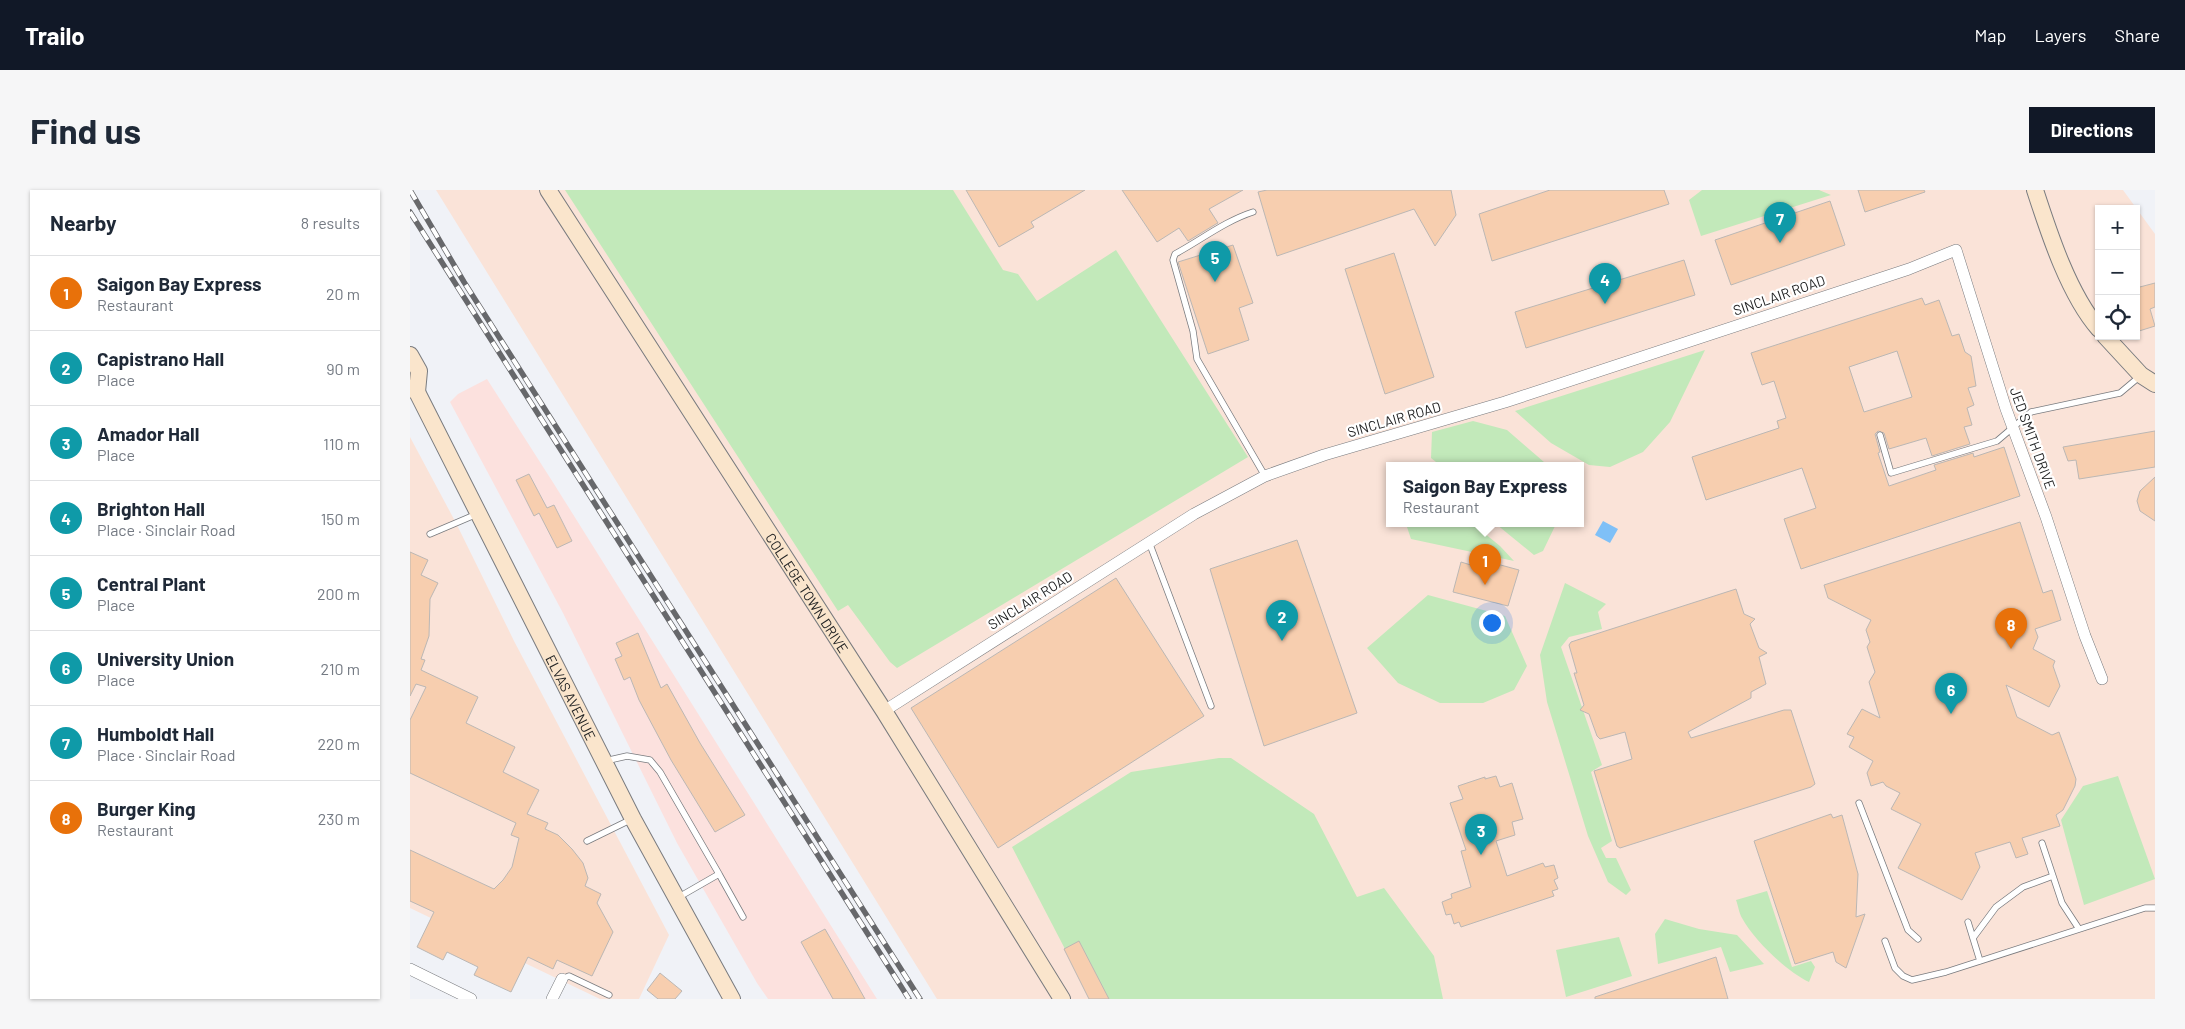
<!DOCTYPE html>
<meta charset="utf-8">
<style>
body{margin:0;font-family:Barlow,sans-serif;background:#f6f6f7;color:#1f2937}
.controls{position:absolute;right:15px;top:15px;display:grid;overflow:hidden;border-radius:0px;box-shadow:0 1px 4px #0004}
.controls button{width:45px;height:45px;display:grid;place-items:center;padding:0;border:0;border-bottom:1px solid #e0e1e3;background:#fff;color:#1f2937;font:25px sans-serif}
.you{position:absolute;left:1081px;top:432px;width:18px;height:18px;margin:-12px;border:4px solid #fff;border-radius:50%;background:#1a73e8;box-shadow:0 0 0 8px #1a73e833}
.badge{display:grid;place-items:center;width:32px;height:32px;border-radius:50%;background:#111827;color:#fff;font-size:16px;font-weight:700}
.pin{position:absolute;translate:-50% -41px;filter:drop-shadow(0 1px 2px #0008)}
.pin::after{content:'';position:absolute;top:26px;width:18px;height:15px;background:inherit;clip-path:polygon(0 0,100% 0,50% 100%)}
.popup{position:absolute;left:976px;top:272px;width:198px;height:65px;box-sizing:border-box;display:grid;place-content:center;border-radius:0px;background:#fff;filter:drop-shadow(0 1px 4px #0005);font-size:16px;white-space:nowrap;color:#747a83}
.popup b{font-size:19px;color:#1f2937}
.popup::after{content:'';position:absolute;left:50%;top:100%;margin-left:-10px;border:10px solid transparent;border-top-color:#fff}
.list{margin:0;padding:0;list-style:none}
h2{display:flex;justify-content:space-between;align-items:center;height:65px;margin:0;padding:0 20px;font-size:21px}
h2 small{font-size:16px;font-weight:400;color:#747a83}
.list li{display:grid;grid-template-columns:32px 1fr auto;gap:15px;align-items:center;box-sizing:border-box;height:75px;padding:0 20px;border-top:1px solid #e0e1e3}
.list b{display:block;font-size:19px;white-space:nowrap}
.list p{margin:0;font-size:16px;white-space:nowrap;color:#747a83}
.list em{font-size:16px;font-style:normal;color:#747a83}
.icon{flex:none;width:28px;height:28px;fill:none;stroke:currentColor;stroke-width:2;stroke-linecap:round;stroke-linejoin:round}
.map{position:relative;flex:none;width:1745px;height:809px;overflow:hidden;border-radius:0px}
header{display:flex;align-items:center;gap:30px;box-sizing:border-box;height:70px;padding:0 25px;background:#111827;color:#fff}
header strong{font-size:24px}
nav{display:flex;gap:28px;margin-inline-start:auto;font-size:18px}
.intro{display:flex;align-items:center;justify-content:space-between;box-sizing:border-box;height:120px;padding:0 30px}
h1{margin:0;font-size:35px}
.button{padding:12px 22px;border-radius:0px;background:#111827;color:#fff;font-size:18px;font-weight:700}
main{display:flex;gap:30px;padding:0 30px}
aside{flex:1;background:#fff;border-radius:0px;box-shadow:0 1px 4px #0004}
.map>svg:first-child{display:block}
</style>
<header>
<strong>Trailo</strong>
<nav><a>Map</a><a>Layers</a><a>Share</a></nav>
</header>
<div class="intro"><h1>Find us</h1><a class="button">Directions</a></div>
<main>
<aside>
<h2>Nearby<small>8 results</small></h2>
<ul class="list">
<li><span class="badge" style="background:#e8710a">1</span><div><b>Saigon Bay Express</b><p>Restaurant</p></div><em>20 m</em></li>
<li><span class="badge" style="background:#0f9aa8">2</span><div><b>Capistrano Hall</b><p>Place</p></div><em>90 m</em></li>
<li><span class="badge" style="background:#0f9aa8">3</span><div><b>Amador Hall</b><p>Place</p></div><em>110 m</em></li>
<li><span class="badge" style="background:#0f9aa8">4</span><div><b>Brighton Hall</b><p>Place · Sinclair Road</p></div><em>150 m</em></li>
<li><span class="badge" style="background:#0f9aa8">5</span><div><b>Central Plant</b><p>Place</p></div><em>200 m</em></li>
<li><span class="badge" style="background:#0f9aa8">6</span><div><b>University Union</b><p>Place</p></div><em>210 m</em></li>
<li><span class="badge" style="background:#0f9aa8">7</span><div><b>Humboldt Hall</b><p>Place · Sinclair Road</p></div><em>220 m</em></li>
<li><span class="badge" style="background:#e8710a">8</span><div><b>Burger King</b><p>Restaurant</p></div><em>230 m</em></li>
</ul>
</aside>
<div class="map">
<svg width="1745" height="809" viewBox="0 0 1745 809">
<rect width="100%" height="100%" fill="#f0f2f7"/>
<path fill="#fce1de" d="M77,189L144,294L467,809H358L347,793L267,653L153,423L40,212L48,204Z"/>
<path fill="#fae3d8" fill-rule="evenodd" d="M26,0H1713L1745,44V809H527ZM1689,19H1726V146H1689ZM980,276H1170V334H980Z
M0,247L46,333L104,451L259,745L229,809H190L0,718Z"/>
<path fill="#c2e9ba" d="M155,0H543L593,80L608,84L627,111L706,60L838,267L487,478L480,472L438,415L428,421Z
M1292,0H1409L1421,5L1291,46L1279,10Z
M1295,160L1260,232L1233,262L1200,277L1179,275L1141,253L1105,221Z
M1063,231L1097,240L1134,272L1136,276H1031L1021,268L1022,242Z
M996,334H1063L1090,356L1104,371L1001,349Z
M1086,334H1146L1133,361L1124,365Z
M1155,393L1196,414L1188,422L1192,439L1159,447L1151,457L1192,575L1181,582L1202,651L1191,658L1196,668H1206L1221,700L1216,705L1198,692L1178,646L1137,512L1130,465Z
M1018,405L1095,426L1117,476L1104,500L1073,513H1030L988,493L957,458Z
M809,568H821L904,624L947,707L974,698L1024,766L1033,809H681L602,657L721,582Z
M1708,586L1745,689L1674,715L1651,630L1673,596Z
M1357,701L1382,777L1401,771L1405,777L1399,792C1376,781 1344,750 1332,728C1329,723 1328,715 1326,710Z
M1255,729L1289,739L1327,745L1354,774L1320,782L1311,757L1248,774L1245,744Z
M1209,747L1222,786L1156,807L1146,760Z"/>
<path fill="#7fc0f7" d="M1193,331L1208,339L1200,353L1185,345Z"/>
<path fill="#f7ceaf" stroke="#bbb7b4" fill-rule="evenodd" d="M556,0H675L621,32L624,37L589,57Z
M712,0H833L799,19L808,33L806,34L778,51L769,38L747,52Z
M857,0H1041L1046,25L1025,56L1004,19L867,66L848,2Z
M1140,0H1254L1259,14L1082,71L1069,24Z
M1448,0H1514L1515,2L1455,22Z
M1420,11L1435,55L1321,95L1305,50Z
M823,55L843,113L829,118L839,150L798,164L768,72Z
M984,63L1024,187L975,204L935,79Z
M1274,70L1285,105L1116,158L1105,122Z
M1745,93V117L1740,119L1745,136L1726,142V98Z
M1512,108L1515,115L1529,110L1542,146L1549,144L1555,162L1561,166L1566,196L1558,198L1564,215L1557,218L1562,235L1554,237L1560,254L1522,266L1516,248L1479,259L1474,243L1468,241L1465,244L1470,262L1468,263L1479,296L1526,280L1524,275L1563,263L1564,267L1594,257L1610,306L1391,379L1374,329L1406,318L1392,278L1296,310L1282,267L1369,238L1367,231L1376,228L1364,191L1352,195L1341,163ZM1487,161L1502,207L1454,222L1439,177Z
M1745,241V277L1669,289L1666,270L1658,271L1653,257Z
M119,284L137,318L144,315L162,351L147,358L129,323L124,326L106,290Z
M1745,287V331L1730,321L1727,311L1730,301Z
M1610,332L1633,403L1642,400L1651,430L1625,439L1628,447L1623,459L1645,471L1643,476L1650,496L1639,517L1596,495L1607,527L1642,545L1649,542L1666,589L1665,596L1653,620L1646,625L1650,636L1612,648L1618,664L1606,668L1600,652L1565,663L1570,677L1552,710L1488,678L1511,634L1481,619L1490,603L1476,596L1473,592L1461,596L1457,583L1463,571L1439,557L1444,547L1437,544L1452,519L1470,528L1459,492L1465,482L1457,457L1460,452L1456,440L1461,430L1418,408L1414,395Z
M887,350L947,523L854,556L800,379Z
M0,362L18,370L11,385L28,393L20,409L19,446L11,469L15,470L11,480L68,507L56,533L105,557L93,582L129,600L117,624L138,633L135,639L148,645L162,659L173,673L178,688L175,696L191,704L187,713L203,742L182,786L147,770L143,779L118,767L101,802L64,785L68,777L37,762L33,770L7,757L24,722L0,711V660L84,699L93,690L102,677L109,648L101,645L106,633L0,583V530L16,497L6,494L0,506Z
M1076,371L1109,380L1098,416L1043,402L1051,372L1074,379Z
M706,388L794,526L588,658L501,518Z
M1326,399L1334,424L1345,429L1340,434L1349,458L1357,463L1349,467L1356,494L1341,502V508L1278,542L1281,548L1374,520H1381L1405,594L1401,597L1210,658L1207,656L1184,581L1222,569L1215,542L1190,549L1187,546L1179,524L1170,520L1174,515L1164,483H1167L1159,455L1161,452Z
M228,443L251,498L257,494L290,553L335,625L305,642L261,570L229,510L220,487L214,490L205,469L212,466L206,453Z
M1086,586L1090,597L1102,593L1113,629L1102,632L1105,645L1086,651L1097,686L1133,673L1135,677L1144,675L1148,688L1144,690L1148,699L1142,701L1144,706L1051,737L1049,732L1044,734L1041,724L1036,725L1032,712L1042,708L1041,704L1061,697L1051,661L1056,660L1040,613L1053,609L1048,596L1075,587V589Z
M1421,624L1423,628L1432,625L1448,684L1446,727L1455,724L1436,778L1426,772L1423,762L1385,774L1344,651Z
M415,739L441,784L455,809H423L391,752Z
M669,751L699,809H679L654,759Z
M1306,767L1318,809H1185V807Z
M250,783L272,801L265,809H248L237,800Z"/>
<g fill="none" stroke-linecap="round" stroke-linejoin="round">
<defs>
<path id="lane" d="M843,22C815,31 791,50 765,64L763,70L783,141L787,169L855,286
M1470,245L1481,283L1587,251L1621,222L1710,203L1729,187
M20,344L67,324
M739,352L801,516
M195,571L217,566L240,570L250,582L309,684L269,707
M1449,613L1498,740L1508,749
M177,651L222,629
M1632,653L1652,713L1669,739
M309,684L333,727
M1558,732L1570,771
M1563,748L1586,717L1613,697L1643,686
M1475,751L1485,778L1493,786L1502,790L1536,782L1735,718H1745
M152,789L159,786L199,805"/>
<path id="street" d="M474,521L784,324L855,286L914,265L1095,212L1499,79L1546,60L1596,219L1636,327L1675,446L1692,489
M0,779L61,809
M142,809L152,789"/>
<g id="secondary">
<path id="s1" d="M138,0L474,521L652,809"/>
<path d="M1625,0C1639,43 1659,105 1689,139"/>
<path d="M1695,146L1731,185L1745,194"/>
<path d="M0,165L9,181L7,202"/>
<path id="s2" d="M0,198L7,202L223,629L322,809"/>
</g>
</defs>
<use href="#lane" stroke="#797b7f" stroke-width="7"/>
<use href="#street" stroke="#797b7f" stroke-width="12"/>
<use href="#secondary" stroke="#797b7f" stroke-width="18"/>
<use href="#lane" stroke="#fff" stroke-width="5.5"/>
<use href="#street" stroke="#fff" stroke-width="11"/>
<use href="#secondary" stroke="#fae5cc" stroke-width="16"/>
<defs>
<path id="rail" d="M0,0L54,92L510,809
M0,22L499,809"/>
</defs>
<use href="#rail" stroke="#67686b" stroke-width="5.5"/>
<use href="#rail" stroke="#fff" stroke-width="4" stroke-dasharray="11" stroke-linecap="butt"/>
</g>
<g text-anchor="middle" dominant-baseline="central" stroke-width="4.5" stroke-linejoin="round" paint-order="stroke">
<g font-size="14" fill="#232425" stroke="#fff">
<text transform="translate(1369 105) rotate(-19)">SINCLAIR ROAD</text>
<text transform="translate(984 229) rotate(-16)">SINCLAIR ROAD</text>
<text transform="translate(1623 248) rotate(70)">JED SMITH DRIVE</text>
<text stroke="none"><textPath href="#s1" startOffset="479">COLLEGE TOWN DRIVE</textPath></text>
<text transform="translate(620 410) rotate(-32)">SINCLAIR ROAD</text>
<text stroke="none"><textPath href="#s2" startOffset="350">ELVAS AVENUE</textPath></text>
</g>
</g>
</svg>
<div class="controls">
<button>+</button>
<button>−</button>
<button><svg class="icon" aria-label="locate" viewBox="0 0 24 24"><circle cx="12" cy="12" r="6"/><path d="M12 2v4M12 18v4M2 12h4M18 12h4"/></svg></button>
</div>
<div class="you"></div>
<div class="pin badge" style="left:1075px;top:395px;background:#e8710a">1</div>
<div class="popup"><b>Saigon Bay Express</b>Restaurant</div>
<div class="pin badge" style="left:872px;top:451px;background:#0f9aa8">2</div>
<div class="pin badge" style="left:1071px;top:665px;background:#0f9aa8">3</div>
<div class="pin badge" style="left:1195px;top:114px;background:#0f9aa8">4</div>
<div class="pin badge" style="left:805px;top:92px;background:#0f9aa8">5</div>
<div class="pin badge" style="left:1541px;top:524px;background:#0f9aa8">6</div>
<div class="pin badge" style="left:1370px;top:53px;background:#0f9aa8">7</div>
<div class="pin badge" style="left:1601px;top:459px;background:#e8710a">8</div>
</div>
</main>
